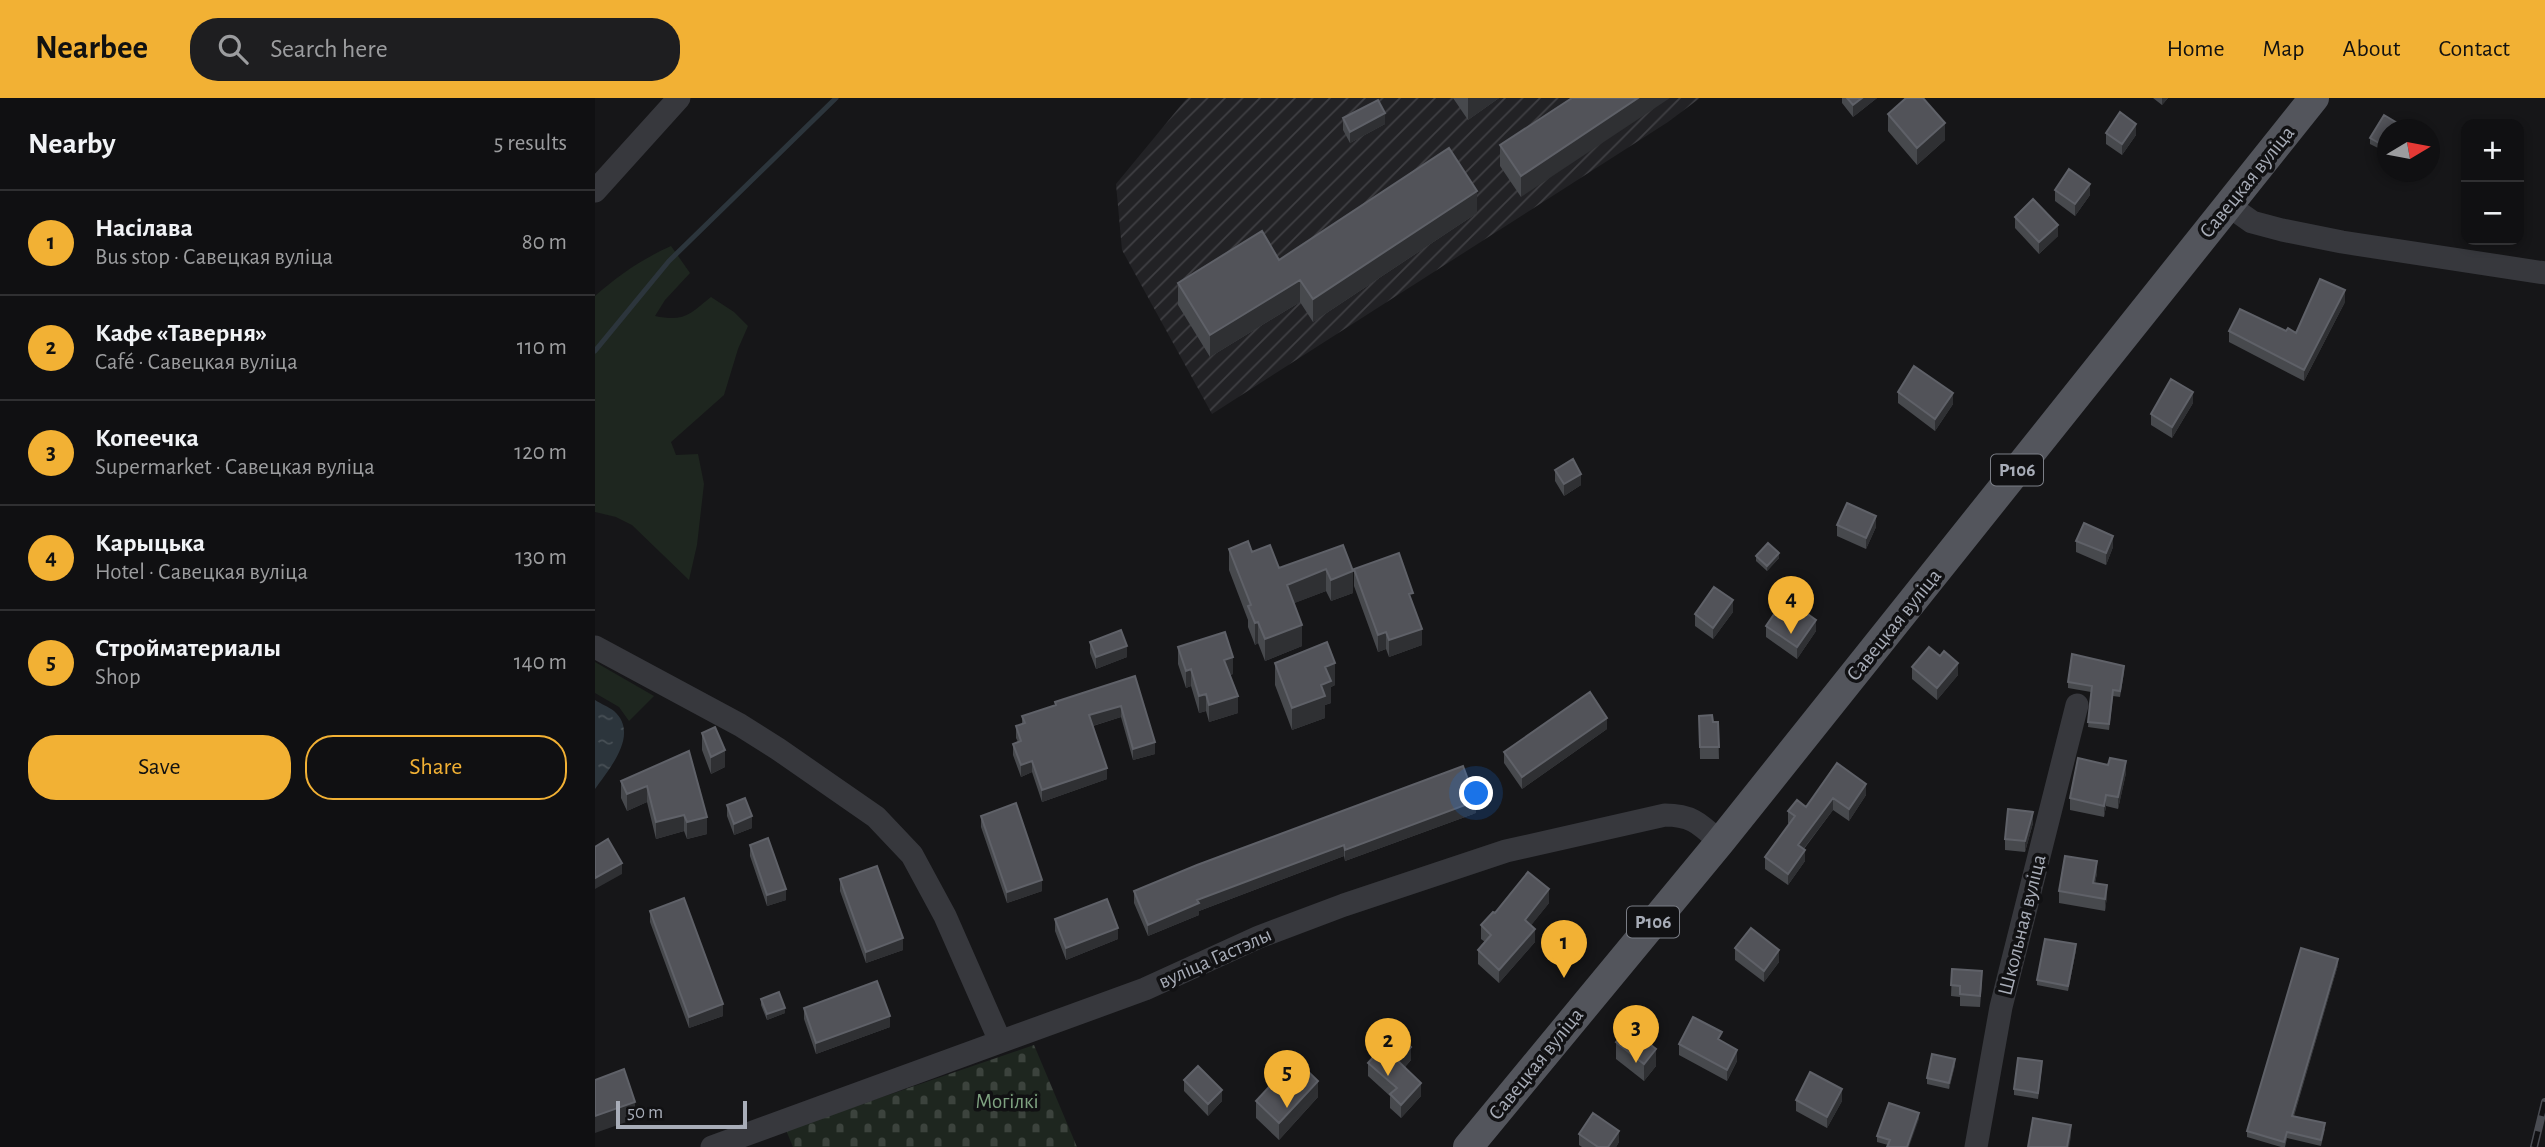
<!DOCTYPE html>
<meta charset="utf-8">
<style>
body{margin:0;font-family:"Alegreya Sans",sans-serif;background:#1e1e20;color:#f1f3f6}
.controls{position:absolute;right:21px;top:21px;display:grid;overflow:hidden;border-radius:14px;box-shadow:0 4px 10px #0003}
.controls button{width:63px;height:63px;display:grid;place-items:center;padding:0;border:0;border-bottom:2px solid #303032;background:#101012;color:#f1f3f6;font:35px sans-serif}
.compass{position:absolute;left:1782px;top:21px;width:63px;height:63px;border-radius:50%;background:#101012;box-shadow:0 4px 10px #0003;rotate:80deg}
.scale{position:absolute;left:21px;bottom:18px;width:131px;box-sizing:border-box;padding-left:7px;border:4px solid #a8adb8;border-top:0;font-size:19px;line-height:24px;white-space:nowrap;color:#a8adb8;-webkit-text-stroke:5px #111113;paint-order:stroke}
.you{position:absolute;left:882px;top:696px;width:24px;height:24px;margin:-18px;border:5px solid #fff;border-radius:50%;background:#1a73e8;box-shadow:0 0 0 10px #1a73e833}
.badge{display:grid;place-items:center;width:46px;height:46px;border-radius:50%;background:#f2b134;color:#111;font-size:23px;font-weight:700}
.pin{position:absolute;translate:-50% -58px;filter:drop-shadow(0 2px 4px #0008)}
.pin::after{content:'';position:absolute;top:37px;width:24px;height:21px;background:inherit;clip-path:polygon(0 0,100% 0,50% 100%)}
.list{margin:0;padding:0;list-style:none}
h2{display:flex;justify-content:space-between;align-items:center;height:91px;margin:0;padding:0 28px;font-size:30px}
h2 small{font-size:23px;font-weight:400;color:#9c9d9f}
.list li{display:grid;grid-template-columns:46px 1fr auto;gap:21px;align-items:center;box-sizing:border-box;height:105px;padding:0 28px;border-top:2px solid #303032}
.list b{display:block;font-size:26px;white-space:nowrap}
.list p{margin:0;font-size:23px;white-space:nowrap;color:#9c9d9f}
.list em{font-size:23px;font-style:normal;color:#9c9d9f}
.actions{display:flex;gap:14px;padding:21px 28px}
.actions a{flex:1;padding:16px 0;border:2px solid #f2b134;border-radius:28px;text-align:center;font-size:24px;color:#f2b134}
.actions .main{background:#f2b134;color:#111}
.icon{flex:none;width:38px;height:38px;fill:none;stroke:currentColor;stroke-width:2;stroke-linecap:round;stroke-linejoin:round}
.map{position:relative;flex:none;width:1950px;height:1049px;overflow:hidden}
header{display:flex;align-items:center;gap:42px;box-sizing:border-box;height:98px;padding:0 35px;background:#f2b134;color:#111}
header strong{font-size:33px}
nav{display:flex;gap:38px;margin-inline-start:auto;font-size:24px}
.search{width:490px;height:63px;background:#1e1e20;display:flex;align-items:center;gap:18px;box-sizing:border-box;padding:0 24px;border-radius:28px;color:#9c9d9f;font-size:26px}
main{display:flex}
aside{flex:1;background:#101012}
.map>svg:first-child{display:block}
</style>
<header>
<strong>Nearbee</strong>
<div class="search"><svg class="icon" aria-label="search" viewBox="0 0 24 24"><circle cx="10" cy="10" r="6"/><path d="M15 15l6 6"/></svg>Search here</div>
<nav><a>Home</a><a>Map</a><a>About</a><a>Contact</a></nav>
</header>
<main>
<aside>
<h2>Nearby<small>5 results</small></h2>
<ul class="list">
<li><span class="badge">1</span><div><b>Насілава</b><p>Bus stop · Савецкая вуліца</p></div><em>80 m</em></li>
<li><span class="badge">2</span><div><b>Кафе «Таверня»</b><p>Café · Савецкая вуліца</p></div><em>110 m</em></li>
<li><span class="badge">3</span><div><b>Копеечка</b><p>Supermarket · Савецкая вуліца</p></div><em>120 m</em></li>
<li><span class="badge">4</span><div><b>Карыцька</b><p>Hotel · Савецкая вуліца</p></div><em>130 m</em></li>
<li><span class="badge">5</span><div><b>Стройматериалы</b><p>Shop</p></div><em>140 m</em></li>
</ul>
<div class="actions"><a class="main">Save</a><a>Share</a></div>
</aside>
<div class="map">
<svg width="1950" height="1049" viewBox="0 0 1950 1049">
<defs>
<pattern id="industrial-furrows" width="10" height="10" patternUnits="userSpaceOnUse" patternTransform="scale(1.75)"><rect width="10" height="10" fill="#222225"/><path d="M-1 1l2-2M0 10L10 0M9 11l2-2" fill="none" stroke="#3f3f43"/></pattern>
<pattern id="cemetery-stones" width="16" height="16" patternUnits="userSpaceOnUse" patternTransform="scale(1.75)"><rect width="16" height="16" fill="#1e261f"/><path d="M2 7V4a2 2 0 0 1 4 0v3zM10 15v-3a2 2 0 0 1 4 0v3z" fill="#3c433d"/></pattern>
<pattern id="water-ripples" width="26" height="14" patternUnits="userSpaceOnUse" patternTransform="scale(1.75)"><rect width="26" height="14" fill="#2c353c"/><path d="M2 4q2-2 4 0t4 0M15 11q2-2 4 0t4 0" fill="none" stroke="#485056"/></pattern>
</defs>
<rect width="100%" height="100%" fill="#161618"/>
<path fill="url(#industrial-furrows)" d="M592,0H1105L1073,24L617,316L527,152L521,86Z"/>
<path fill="#1e261f" d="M76,148L95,175L70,202L60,218C89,224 94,217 116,199L139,214L153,228L143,251L129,297L76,344L81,357L103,356L109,386L102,447L94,482L37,427L21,419L0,414V198C24,177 47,161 76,148Z
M0,564L59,598L34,623L24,609L0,595Z"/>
<path fill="url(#cemetery-stones)" d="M439,947L482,1049H198L191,1032Z"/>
<path fill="url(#water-ripples)" d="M0,602C6,606 14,609 19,613C45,636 14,671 0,691Z"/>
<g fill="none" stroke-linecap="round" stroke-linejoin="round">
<path stroke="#2c353c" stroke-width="5" d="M0,253L74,163L241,0"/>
<path stroke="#37383d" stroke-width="23" d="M0,93L84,0
M1633,107L1657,124L1687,132L1747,144L1950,175
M0,549L145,627L183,651L281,719L317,757L350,818L405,943
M117,1049L550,891L664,839L749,807L911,753L1070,717C1097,717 1105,726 1125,744
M1381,1049L1406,909L1482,607"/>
<path stroke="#53555c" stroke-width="30" d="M873,1049L1125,744L1719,0"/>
<defs>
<path id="rail" d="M1939,1049L1950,1004"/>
</defs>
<use href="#rail" stroke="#4a4c52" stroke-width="8"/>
<use href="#rail" stroke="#111113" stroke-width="5" stroke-dasharray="16" stroke-linecap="butt"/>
</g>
<path fill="#47494d" d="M858,0H904L873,22Z
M977,0L926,99L905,68V47Z
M1247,0H1282L1258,19L1247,5Z
M1558,0H1573L1567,7Z
M1293,16L1350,42L1322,67L1293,33Z
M748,20L790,26L755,45L748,32Z
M1793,32V55L1775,46V40Z
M1511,35L1541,37L1527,57L1511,46Z
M1460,92L1495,97L1480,118L1460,103Z
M882,115L718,224L705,204L615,259L583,207V185Z
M1420,119L1463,138L1444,156L1420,130Z
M1750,204L1709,283L1634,244V233H1691L1701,235Z
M1303,294L1358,306L1340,333L1303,305Z
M1598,305L1577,340L1556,327V316Z
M960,372L986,387L969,398L960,383Z
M1242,427L1281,429L1271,451L1242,438Z
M1481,443L1518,449L1511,467L1481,454Z
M748,447L758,495L736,503L731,493L699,505L707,548L670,563L663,545L660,547L653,529V522L634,472V451L657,454L684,470Z
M1161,458L1184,460L1172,473L1161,463Z
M759,471L818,506L827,547L794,559L791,551L783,554L759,488Z
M1138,514L1118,541L1100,528V516Z
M1171,528L1221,533L1202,561L1171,539Z
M495,544L532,559L501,571L495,555Z
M583,549L638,576L635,577L643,615L614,624L611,613L604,615L596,588L591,590L583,566Z
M680,565L740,587L736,589V605L730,607V620L697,632L680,587Z
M1317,569L1363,577L1342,602L1317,581Z
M1529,574L1525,599L1518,598L1514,632L1493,629L1496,594L1473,590V584Z
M540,578L560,656L538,662L526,619L498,628L512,681L447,704L437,674L426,679L418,657V646L423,644L421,640V628L427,626V618L460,607V604Z
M1104,618L1118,624H1123L1124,661H1105Z
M1012,631L927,691L909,665V654Z
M107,635L130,669L116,676L107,652Z
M94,653L112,736L92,741L89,733L61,741L52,704L32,713L26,700V683Z
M1242,665L1271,697L1254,723L1238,712L1209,751L1210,763L1193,787L1170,771V759L1194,726L1193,725V713L1211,709Z
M1531,675L1523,711L1511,708L1509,719L1475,712V700Z
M132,707L157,730L139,737L132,718Z
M881,715L750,763L749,758L604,813V817L553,838L539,805V793Z
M386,718L447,793L412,805L386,729Z
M1438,725L1430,754L1410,752V741Z
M155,747L191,802L172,808L155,758Z
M1502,775L1500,785L1512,798L1510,813L1464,805V793Z
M245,781L308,852L271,865L245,793Z
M954,805L936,827L940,844L904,885L883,866V852L890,844L886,841V827L900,815Z
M55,813L128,918L94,930L55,824Z
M460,821L523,841L471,862L460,833Z
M1140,850L1184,864L1169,884L1140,862Z
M1481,852L1473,893L1442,887V882Z
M1743,867L1699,1018L1730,1031L1726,1048L1692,1040L1690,1049H1686L1652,1039V1033Z
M1357,871L1387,884L1385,909L1365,908V899L1356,898Z
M166,901L190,915L172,922L166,907Z
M209,910L295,929L221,956L209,921Z
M1021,944L1061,968L1049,983L1021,961Z
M1084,946L1142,963L1132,983L1084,957Z
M816,962L810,969L826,998L806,1020L795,1010V998L773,978V965Z
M1360,967L1354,991L1332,986V980Z
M1447,969L1443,1001L1419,997V991Z
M589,982L627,1003L613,1018L589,993Z
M723,999L684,1042L661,1020V1003Z
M1201,1002L1247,1003L1232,1030L1201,1013Z
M1324,1021L1293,1047L1282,1044V1038Z
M984,1036L1024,1044L1021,1049H987L984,1047Z"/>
<path fill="#2f3033" d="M873,0H904L873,22Z
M1043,0H1075L926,99V78Z
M1267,0H1282L1258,19V7Z
M1567,0H1573L1567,7Z
M790,15V26L755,45V34Z
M1350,25V42L1322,67V50Z
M1541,26V37L1527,57V46Z
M1495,86V97L1480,118V106Z
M882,93V115L718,224V201Z
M1463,127V138L1444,156V144Z
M705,182V204L615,259V237Z
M1750,192V204L1709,283V272Z
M1598,294V305L1577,340V329Z
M1358,295V306L1340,333V321Z
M986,376V387L969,398V386Z
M1281,418V429L1271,451V440Z
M1518,438V449L1511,467V455Z
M1184,455V460L1172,473V468Z
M731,471V493L692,508V487Z
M758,473V495L736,503V482Z
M1138,502V514L1118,541V530Z
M1221,522V533L1202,561V549Z
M663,524V545L660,547V525Z
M707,527V548L670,563V541Z
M827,531V547L794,559V542Z
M791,534V551L783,554V537Z
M532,548V559L501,571V559Z
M638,559V576L629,579V562Z
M740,565V587L736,589V605L730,607V620L697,632V610L730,569Z
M1363,565V577L1342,602V590Z
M596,571V588L591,590V573Z
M611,596V613L604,615V598Z
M643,598V615L614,624V607Z
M526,608V619L494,629V617Z
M1012,620V631L927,691V679Z
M560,644V656L538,662V651Z
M130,652V669L116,676V659Z
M437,663V674L426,679V667Z
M1531,663V675L1523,711V699Z
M512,670V681L447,704V692Z
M1271,686V697L1254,723V711Z
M52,688V704L32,713V696Z
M1511,697V708L1509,719V708Z
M1238,700V712L1203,758V747Z
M881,703V715L750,763V752Z
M1438,714V725L1430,754V743Z
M89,717V733L61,741V724Z
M157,718V730L139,737V726Z
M112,719V736L92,741V724Z
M749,747V758L604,813V817L553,838V827L602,802Z
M1210,752V763L1193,787V776Z
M1502,763V775L1498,796V785Z
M27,765V776L0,791V780Z
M447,782V793L412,805V794Z
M1512,787V798L1510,813V801Z
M191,791V802L172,808V797Z
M954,791V805L930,835V822Z
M523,830V841L471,862V850Z
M940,831V844L904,885V872Z
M308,840V852L271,865V854Z
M1481,846V852L1473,893V888Z
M1184,852V864L1169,884V873Z
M1743,861V867L1697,1023V1018Z
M128,906V918L94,930V919Z
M190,910V915L172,922V916Z
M295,918V929L221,956V945Z
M816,949V962L803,977V963Z
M1061,951V968L1049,983V966Z
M1142,952V963L1132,983V972Z
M1360,961V967L1354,991V985Z
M723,983V999L684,1042V1025Z
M826,985V998L806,1020V1007Z
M1247,991V1003L1232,1030V1019Z
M627,992V1003L613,1018V1006Z
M40,1004V1021L0,1035V1018Z
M1324,1015V1021L1314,1049H1312Z
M1476,1027V1039L1474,1049H1472Z
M1024,1033V1044L1021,1049H1013Z"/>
<path fill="#525359" stroke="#5f6168" stroke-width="2" d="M977,0H1043L926,78L905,47Z
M1252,0H1267L1258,7Z
M1311,0H1328L1350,25L1322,50L1293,16Z
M783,2L790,15L755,34L748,20Z
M1525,14L1541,26L1527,46L1511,35Z
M1789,17L1814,32H1793V50L1775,40Z
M854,50L882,93L718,201L705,182L615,237L583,185L667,133L684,162Z
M1474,71L1495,86L1480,106L1460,92Z
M1438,101L1463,127L1444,144L1420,119Z
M1725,181L1750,192L1709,272L1634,233L1645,211L1691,233L1693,230L1701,235Z
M1319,268L1358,295L1340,321L1303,294Z
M1576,281L1598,294L1577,329L1556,316Z
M978,361L986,376L969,386L960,372Z
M1252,405L1281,418L1271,440L1242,427Z
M1489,425L1518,438L1511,455L1481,443Z
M653,443L657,454L675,447L684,470L748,447L758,473L736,482L731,471L692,487L707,527L670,541L663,524L660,525L653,508L656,507L634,451Z
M1173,445L1184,455L1172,468L1161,458Z
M804,455L818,495L814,496L827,531L794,542L791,534L783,537L759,471Z
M1119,489L1138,502L1118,530L1100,516Z
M1190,500L1221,522L1202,549L1171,528Z
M526,532L532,548L501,559L495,544Z
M630,534L638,559L629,562L643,598L614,607L611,596L604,598L596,571L591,573L583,549Z
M732,544L740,565L730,569L736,583L726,587L730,598L697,610L680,565Z
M1334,549L1345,558L1349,553L1363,565L1342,590L1317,569Z
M1477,556L1529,568L1525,593L1518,592L1514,626L1493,624L1497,588L1473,584Z
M540,578L560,644L538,651L526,608L494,617L512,670L447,692L437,663L426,667L418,646L426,643L421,628L430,625L427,618L461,607L460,604Z
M995,594L1012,620L927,679L909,654Z
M1117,617L1118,624H1123L1124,649H1105L1104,618Z
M120,629L130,652L116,659L107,635Z
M94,653L112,719L92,724L89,717L61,724L52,688L32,696L26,683Z
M1483,660L1513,667L1515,660L1531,663L1523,699L1511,697L1509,708L1475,700Z
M1242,665L1271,686L1254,711L1238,700L1203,747L1210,752L1193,776L1170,759L1200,718L1193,713L1202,702L1211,709Z
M868,668L881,703L750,752L749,747L602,802L604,805L553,827L539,793L602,767Z
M150,700L157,718L139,726L132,707Z
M421,705L447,782L412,794L386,718Z
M1413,711L1438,714L1430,743L1410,741Z
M173,740L191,791L172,797L155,747Z
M13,741L27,765L0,780V749Z
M1470,758L1502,763L1498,785L1512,787L1510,801L1464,793Z
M282,768L308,840L271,854L245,781Z
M933,774L954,791L930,822L940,831L904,872L883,852L896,837L886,827L898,814L900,815Z
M89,800L128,906L94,919L55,813Z
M512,801L523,830L471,850L460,821Z
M1156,830L1184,852L1169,873L1140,850Z
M1450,841L1481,846L1473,888L1442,882Z
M1706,850L1743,861L1697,1018L1730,1025L1726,1042L1692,1034L1689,1044L1652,1033Z
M1357,871L1387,873L1385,898L1365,896V888L1356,887Z
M282,883L295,918L221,945L209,910Z
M184,894L190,910L172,916L166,901Z
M1098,919L1127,934L1123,941L1142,952L1132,972L1084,946Z
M1033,929L1061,951L1049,966L1021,944Z
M800,935L816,949L803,963L826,985L806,1007L795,996L802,990L773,965Z
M1337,956L1360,961L1354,985L1332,980Z
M1423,960L1447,963L1443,995L1419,991Z
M700,961L723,983L684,1025L661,1003Z
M603,968L627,992L613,1006L589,982Z
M29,971L40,1004L0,1018V982Z
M1215,974L1247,991L1232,1019L1201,1002Z
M1294,1005L1324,1015L1312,1049H1292L1295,1042L1282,1038Z
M998,1015L1024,1033L1013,1049H1003L984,1036Z
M1438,1020L1476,1027L1472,1049H1433Z"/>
<g text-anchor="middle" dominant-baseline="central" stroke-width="7" stroke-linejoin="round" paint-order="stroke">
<g fill="#111113" stroke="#7b7e86" stroke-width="2">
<rect x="1396" y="356.5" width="52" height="31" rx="5"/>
<rect x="1032" y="808.5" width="52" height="31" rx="5"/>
</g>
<g font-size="19" font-weight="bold" fill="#a8adb8">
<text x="1422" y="372">Р106</text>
<text x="1058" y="824">Р106</text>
</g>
<g font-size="21" fill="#a8adb8" stroke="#111113">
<text transform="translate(1652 84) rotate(-51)">Савецкая вуліца</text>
<text transform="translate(1299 527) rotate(-51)">Савецкая вуліца</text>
<text transform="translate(1427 827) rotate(-76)">Школьная вуліца</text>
<text transform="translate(620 860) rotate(-24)">вуліца Гастэлы</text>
<text transform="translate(941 966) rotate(-51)">Савецкая вуліца</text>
</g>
<g font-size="21" fill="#7fa381" stroke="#111113">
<text x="412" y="1003">Могілкі</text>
</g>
</g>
</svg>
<div class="controls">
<button>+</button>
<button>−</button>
</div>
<svg class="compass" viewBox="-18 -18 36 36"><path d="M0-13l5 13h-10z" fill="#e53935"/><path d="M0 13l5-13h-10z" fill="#9c9d9f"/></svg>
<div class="scale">50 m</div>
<div class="you"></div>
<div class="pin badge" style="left:969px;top:880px">1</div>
<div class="pin badge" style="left:793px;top:978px">2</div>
<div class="pin badge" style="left:1041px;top:965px">3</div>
<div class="pin badge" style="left:1196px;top:536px">4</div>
<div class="pin badge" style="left:692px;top:1010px">5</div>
</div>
</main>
